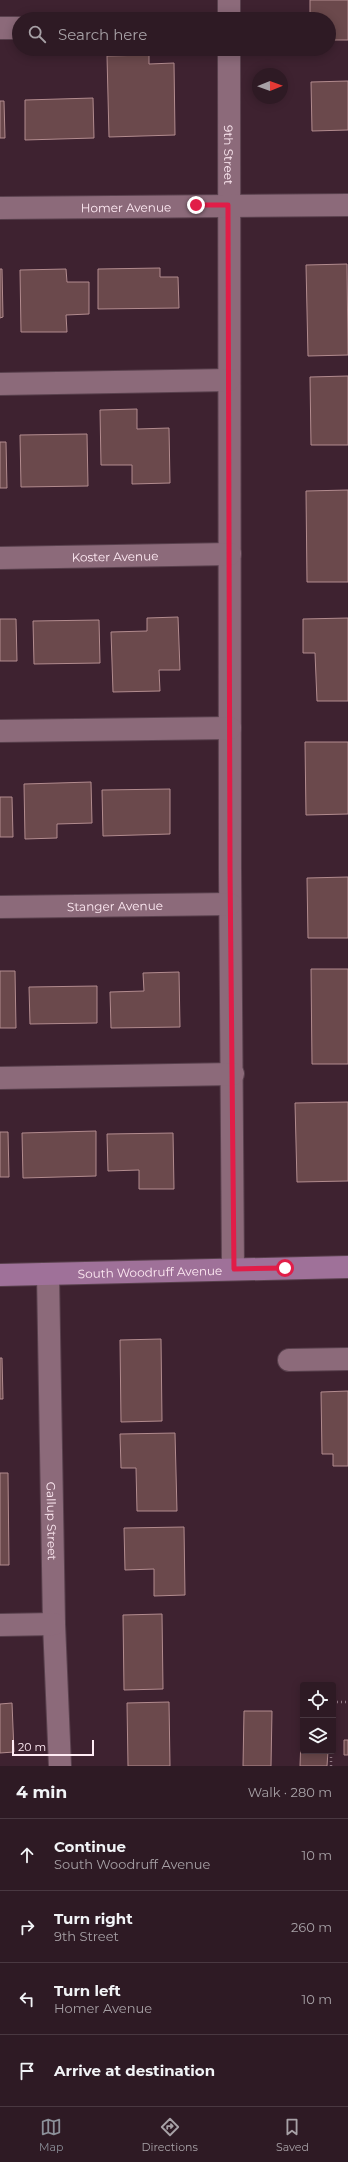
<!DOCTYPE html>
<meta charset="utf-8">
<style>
body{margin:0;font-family:Montserrat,sans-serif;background:#36232c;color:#f1f3f6}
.controls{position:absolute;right:12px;bottom:12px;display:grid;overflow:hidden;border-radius:4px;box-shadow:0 2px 10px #0003}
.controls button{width:36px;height:36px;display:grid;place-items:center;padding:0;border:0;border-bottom:1px solid #493841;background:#2e1a24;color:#f1f3f6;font:20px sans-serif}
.compass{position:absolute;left:252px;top:68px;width:36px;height:36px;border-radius:50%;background:#2e1a24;box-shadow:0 2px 10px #0003;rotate:89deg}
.scale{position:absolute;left:12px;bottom:10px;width:82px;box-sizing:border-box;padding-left:4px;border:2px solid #ffebf4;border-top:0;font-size:11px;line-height:14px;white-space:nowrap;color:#ffebf4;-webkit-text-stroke:3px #3e2230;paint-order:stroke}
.stop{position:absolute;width:12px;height:12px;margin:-9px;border:3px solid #e11d48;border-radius:50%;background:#fff}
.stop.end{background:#e11d48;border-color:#fff;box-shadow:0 1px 4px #0008}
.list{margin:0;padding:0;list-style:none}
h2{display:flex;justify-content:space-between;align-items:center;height:52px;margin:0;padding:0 16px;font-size:17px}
h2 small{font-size:13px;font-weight:400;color:#a7a1a6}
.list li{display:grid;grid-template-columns:26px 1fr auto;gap:12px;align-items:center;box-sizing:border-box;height:72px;padding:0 16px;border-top:1px solid #493841}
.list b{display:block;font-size:15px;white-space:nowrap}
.list p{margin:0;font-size:13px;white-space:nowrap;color:#a7a1a6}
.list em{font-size:13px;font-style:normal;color:#a7a1a6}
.icon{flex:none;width:22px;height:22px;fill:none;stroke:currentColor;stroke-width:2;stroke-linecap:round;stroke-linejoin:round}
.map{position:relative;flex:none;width:348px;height:1766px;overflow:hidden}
.search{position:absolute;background:#2e1a24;box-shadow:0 2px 10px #0003;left:12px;right:12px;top:12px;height:44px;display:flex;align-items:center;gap:10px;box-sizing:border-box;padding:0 14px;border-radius:22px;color:#a7a1a6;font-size:15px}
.sheet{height:340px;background:#2e1a24}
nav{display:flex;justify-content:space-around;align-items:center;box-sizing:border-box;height:56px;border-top:1px solid #493841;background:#2e1a24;font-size:11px;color:#a7a1a6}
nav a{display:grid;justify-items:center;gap:2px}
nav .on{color:#8c9099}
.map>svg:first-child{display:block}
</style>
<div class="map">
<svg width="348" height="1766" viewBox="0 0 348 1766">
<rect width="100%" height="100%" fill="#3e2230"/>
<path fill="#6b494c" stroke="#b28b8e" d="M310,0H348V40H329V19H310Z
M149,55V64L174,63L175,135L109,137L107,56Z
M348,81V130L312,131L311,82Z
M93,98L94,138L25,140V100Z
M0,101H4L5,138H0Z
M347,264L348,355L308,356L306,265Z
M160,268V277H178L179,308L98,309V269Z
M0,269H2L3,317L0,318Z
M66,269L67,282H89V314L66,315L67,332H21L20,270Z
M348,376V445H311L310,377Z
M137,409V429L169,428L170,483L132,484V465H101L100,410Z
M87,434L88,486L21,487L20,435Z
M0,442H6L7,488H0Z
M348,490V582H307L306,491Z
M178,617L180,670H159L160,691L113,692L111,632L147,631V618Z
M348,618V701H317L315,653H303V619Z
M0,619H16L17,661H0Z
M99,620L100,663L34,664L33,621Z
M305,742H348V814L306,815Z
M91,782L92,823L57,824V838L25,839L24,784Z
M170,789V834L103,836L102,790Z
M0,797H12L13,837H0Z
M348,877V938H308L307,878Z
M311,969H348V1064H312Z
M0,971H15L16,1028H0Z
M179,972L180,1027L111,1028L110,992L144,991L143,973Z
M97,986V1023L30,1024L29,987Z
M348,1102V1181L297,1182L295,1103Z
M96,1131V1176L23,1178L22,1133Z
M0,1132H8L9,1177H0Z
M173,1133L174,1189H139V1170L108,1171L107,1134Z
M161,1339L162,1421L121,1422L120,1340Z
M0,1358H2L3,1399H0Z
M348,1391V1466H333V1454H322L321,1392Z
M175,1433L177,1511H137L136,1468H121L120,1434Z
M0,1473H8L9,1565H0Z
M184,1527L185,1595L154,1596V1569L125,1570L124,1528Z
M162,1614L163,1689L124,1690L123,1615Z
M169,1702L170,1766H128L127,1703Z
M12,1703L14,1752L0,1753V1704Z
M244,1711H272L271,1766H243Z
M302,1711L303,1751H328L327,1766H300Z
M344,1740H348V1755H344Z"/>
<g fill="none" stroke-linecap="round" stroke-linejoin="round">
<defs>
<g id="minor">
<path d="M229,19V0"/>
<path d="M0,28H19"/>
<path id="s1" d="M229,49L230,869L233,1269"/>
<path id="s2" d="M0,208L348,205"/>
<path d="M0,384L229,380"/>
<path id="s3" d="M0,558L230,554"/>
<path d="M0,731L230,728"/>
<path id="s4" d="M0,907L230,904"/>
<path d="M0,1078L233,1074"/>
<path id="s5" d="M48,1275L54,1624L60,1766"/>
<path d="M289,1360L348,1359"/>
<path d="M0,1625L54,1624"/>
</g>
<g id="major">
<path id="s6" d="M0,1275L348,1267"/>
</g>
</defs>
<use href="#minor" stroke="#59404d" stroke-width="24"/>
<use href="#major" stroke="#59404d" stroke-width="24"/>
<path stroke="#947b87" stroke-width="2.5" stroke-dasharray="1 3" stroke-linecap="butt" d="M333,1702H348
M331,1766V1751"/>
<use href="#minor" stroke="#8c6a7a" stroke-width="22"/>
<use href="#major" stroke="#9f7199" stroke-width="22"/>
</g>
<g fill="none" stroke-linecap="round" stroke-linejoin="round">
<path stroke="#e11d48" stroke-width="5" d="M196,205H228L230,869L234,1269L285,1268"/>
</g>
<g text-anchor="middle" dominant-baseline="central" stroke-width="3" stroke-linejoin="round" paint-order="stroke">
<g font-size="12" fill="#ffebf4" stroke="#3e2230">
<text stroke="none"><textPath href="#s1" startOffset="106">9th Street</textPath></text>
<text stroke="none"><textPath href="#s2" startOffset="126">Homer Avenue</textPath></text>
<text stroke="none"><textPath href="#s3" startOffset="115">Koster Avenue</textPath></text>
<text stroke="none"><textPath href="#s4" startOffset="115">Stanger Avenue</textPath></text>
<text stroke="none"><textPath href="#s6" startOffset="150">South Woodruff Avenue</textPath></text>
<text stroke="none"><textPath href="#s5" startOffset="246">Gallup Street</textPath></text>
</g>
</g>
</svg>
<div class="controls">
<button><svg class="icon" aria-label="locate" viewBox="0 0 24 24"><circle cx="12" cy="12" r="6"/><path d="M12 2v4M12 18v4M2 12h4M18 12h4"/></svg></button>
<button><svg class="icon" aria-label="layers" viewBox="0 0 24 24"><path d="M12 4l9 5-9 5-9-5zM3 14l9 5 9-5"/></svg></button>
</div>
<svg class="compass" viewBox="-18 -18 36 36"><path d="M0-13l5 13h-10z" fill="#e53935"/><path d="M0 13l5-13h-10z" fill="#a7a1a6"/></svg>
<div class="scale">20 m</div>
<div class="stop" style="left:285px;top:1268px"></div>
<div class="stop end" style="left:196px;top:205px"></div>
<div class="search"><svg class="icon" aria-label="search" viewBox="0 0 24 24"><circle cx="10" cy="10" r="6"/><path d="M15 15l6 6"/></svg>Search here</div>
</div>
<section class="sheet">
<h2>4 min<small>Walk · 280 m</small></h2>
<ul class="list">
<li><svg class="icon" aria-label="ahead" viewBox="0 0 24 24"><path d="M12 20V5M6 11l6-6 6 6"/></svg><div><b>Continue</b><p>South Woodruff Avenue</p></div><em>10 m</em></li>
<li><svg class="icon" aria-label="right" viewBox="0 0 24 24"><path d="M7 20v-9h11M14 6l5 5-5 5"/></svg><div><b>Turn right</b><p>9th Street</p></div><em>260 m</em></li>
<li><svg class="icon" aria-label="left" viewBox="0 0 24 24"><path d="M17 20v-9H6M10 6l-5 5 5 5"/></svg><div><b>Turn left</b><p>Homer Avenue</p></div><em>10 m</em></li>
<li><svg class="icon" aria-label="arrive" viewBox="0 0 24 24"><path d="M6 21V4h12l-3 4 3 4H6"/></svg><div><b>Arrive at destination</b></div></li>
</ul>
</section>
<nav>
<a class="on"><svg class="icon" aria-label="map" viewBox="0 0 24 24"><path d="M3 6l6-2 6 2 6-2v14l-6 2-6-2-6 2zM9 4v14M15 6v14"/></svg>Map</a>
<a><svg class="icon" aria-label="directions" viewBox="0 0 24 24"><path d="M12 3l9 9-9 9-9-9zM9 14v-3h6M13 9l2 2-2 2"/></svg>Directions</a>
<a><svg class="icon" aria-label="saved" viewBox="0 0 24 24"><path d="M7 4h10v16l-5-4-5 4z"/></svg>Saved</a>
</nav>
